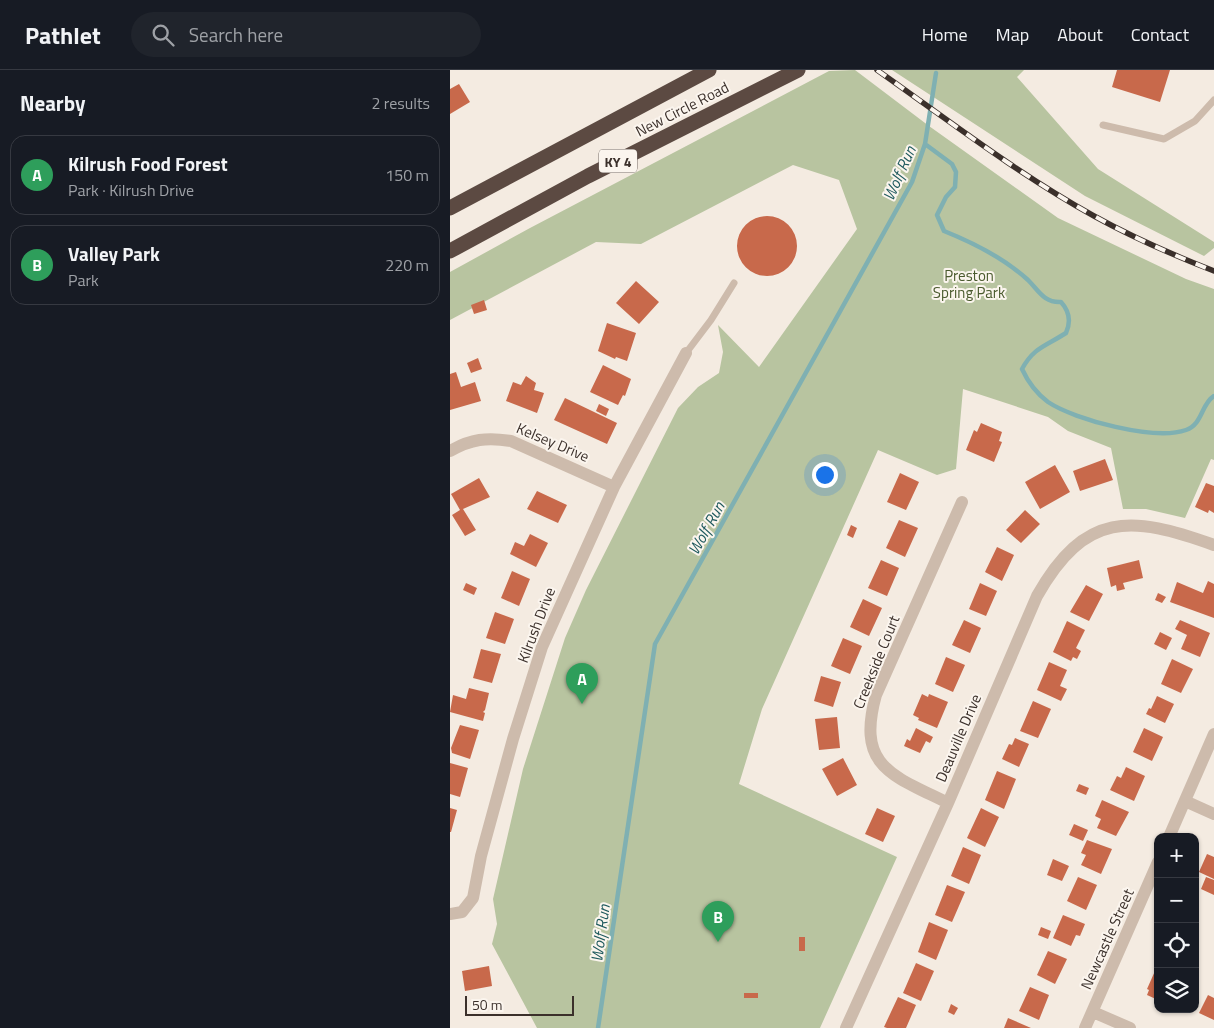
<!DOCTYPE html>
<meta charset="utf-8">
<style>
body{margin:0;font-family:"Titillium Web",sans-serif;background:#20242c;color:#f1f3f6}
.controls{position:absolute;right:15px;bottom:15px;display:grid;overflow:hidden;border-radius:10px;box-shadow:0 1px 4px #0004}
.controls button{width:45px;height:45px;display:grid;place-items:center;padding:0;border:0;border-bottom:1px solid #363941;background:#171b24;color:#f1f3f6;font:25px sans-serif}
.scale{position:absolute;left:15px;bottom:12px;width:109px;box-sizing:border-box;padding-left:5px;border:2px solid #3b302b;border-top:0;font-size:14px;line-height:18px;white-space:nowrap;color:#3b302b;-webkit-text-stroke:4px #fbf5ee;paint-order:stroke}
.you{position:absolute;left:374px;top:404px;width:18px;height:18px;margin:-12px;border:4px solid #fff;border-radius:50%;background:#1a73e8;box-shadow:0 0 0 8px #1a73e833}
.badge{display:grid;place-items:center;width:32px;height:32px;border-radius:50%;background:#92aeb2;color:#fff;font-size:16px;font-weight:700}
.pin{position:absolute;translate:-50% -41px;filter:drop-shadow(0 1px 2px #0008)}
.pin::after{content:'';position:absolute;top:26px;width:18px;height:15px;background:inherit;clip-path:polygon(0 0,100% 0,50% 100%)}
.list{margin:0;padding:0;list-style:none}
h2{display:flex;justify-content:space-between;align-items:center;height:65px;margin:0;padding:0 20px;font-size:21px}
h2 small{font-size:16px;font-weight:400;color:#9ea1a6}
.list li{display:grid;grid-template-columns:32px 1fr auto;gap:15px;align-items:center;box-sizing:border-box;height:80px;margin:0 10px 10px;padding:0 10px;border:1px solid #363941;border-radius:15px}
.list b{display:block;font-size:19px;white-space:nowrap}
.list p{margin:0;font-size:16px;white-space:nowrap;color:#9ea1a6}
.list em{font-size:16px;font-style:normal;color:#9ea1a6}
.icon{flex:none;width:28px;height:28px;fill:none;stroke:currentColor;stroke-width:2;stroke-linecap:round;stroke-linejoin:round}
.map{position:relative;flex:none;width:764px;height:958px;overflow:hidden}
header{display:flex;align-items:center;gap:30px;box-sizing:border-box;height:70px;padding:0 25px;background:#171b24;border-bottom:1px solid #363941}
header strong{font-size:24px}
nav{display:flex;gap:28px;margin-inline-start:auto;font-size:18px}
.search{width:350px;height:45px;background:#20242c;display:flex;align-items:center;gap:12px;box-sizing:border-box;padding:0 18px;border-radius:28px;color:#9ea1a6;font-size:19px}
main{display:flex}
aside{flex:1;background:#171b24}
.map>svg:first-child{display:block}
</style>
<header>
<strong>Pathlet</strong>
<div class="search"><svg class="icon" aria-label="search" viewBox="0 0 24 24"><circle cx="10" cy="10" r="6"/><path d="M15 15l6 6"/></svg>Search here</div>
<nav><a>Home</a><a>Map</a><a>About</a><a>Contact</a></nav>
</header>
<main>
<aside>
<h2>Nearby<small>2 results</small></h2>
<ul class="list">
<li><span class="badge" style="background:#2e9e5b">A</span><div><b>Kilrush Food Forest</b><p>Park · Kilrush Drive</p></div><em>150 m</em></li>
<li><span class="badge" style="background:#2e9e5b">B</span><div><b>Valley Park</b><p>Park</p></div><em>220 m</em></li>
</ul>
</aside>
<div class="map">
<svg width="764" height="958" viewBox="0 0 764 958">
<rect width="100%" height="100%" fill="#f4ebe1"/>
<path fill="#b8c4a0" d="M405,0L479,56L608,148L736,209L764,219V390L761,389L735,448L696,439H673L661,378L618,361L598,347L513,319L506,399L487,405L428,380L312,639L289,714L447,787L370,958H87L42,874L47,854L43,829L73,699L115,568L136,520L228,338L248,317L269,303L273,282L268,255L309,297L407,159L389,110L343,95L191,174L146,172L0,250V202L80,158L379,1Z
M442,0H574L567,7L648,99L764,172V178L754,186L635,126Z"/>
<g fill="none" stroke-linecap="round" stroke-linejoin="round">
<path stroke="#7fb0b2" stroke-width="4.5" d="M475,74L502,94L506,102L505,117L496,127L487,145L494,161C524,173 554,188 578,210C589,221 594,233 611,232C620,242 621,252 616,263C596,276 584,277 572,299C578,312 586,323 598,332C625,350 705,371 736,360C753,354 751,334 764,326
M148,958L205,574L462,112L475,74L486,3"/>
</g>
<path fill="#c8694b" d="M667,0H720L710,32L662,17Z
M9,14L20,32L0,44V19Z
M287 176a30 30 0 1 1 60 0a30 30 0 1 1-60 0Z
M186,211L209,232L189,254L166,233Z
M34,230L37,240L24,244L21,235Z
M157,253L186,263L177,291L166,287L165,289L148,281Z
M28,288L32,299L21,303L17,293Z
M153,295L181,309L175,326L173,325L168,335L140,322Z
M6,302L11,317L25,312L31,331L0,340V304Z
M76,306L86,313L84,320L94,323L87,343L56,331L63,312L71,315Z
M115,328L167,353L157,374L104,350Z
M149,334L159,339L156,346L146,341Z
M531,353L552,362L549,371L552,372L544,392L516,380L524,360L527,362Z
M655,389L663,410L630,421L623,401Z
M605,395L620,422L590,439L575,412Z
M450,403L469,412L456,440L437,432Z
M29,408L40,427L13,439L26,460L15,466L2,445L10,440L1,424Z
M756,413L764,416V443L759,440L758,443L745,437Z
M87,421L117,435L108,453L77,439Z
M575,440L590,454L571,473L556,460Z
M449,450L468,458L455,487L436,478Z
M401,455L407,458L403,468L397,465Z
M80,464L98,473L86,497L60,484L65,472L74,476Z
M547,477L564,485L552,511L535,502Z
M431,490L449,498L437,526L418,518Z
M689,490L693,508L673,513L675,519L667,521L666,515L661,517L657,498Z
M62,501L80,509L69,536L51,528Z
M758,511L764,514V548L720,532L727,512L753,523Z
M16,513L27,518L24,525L13,520Z
M530,513L547,521L536,546L519,539Z
M636,515L653,524L639,551L620,542Z
M708,523L716,527L712,533L705,530Z
M413,529L432,538L419,566L400,557Z
M45,542L64,549L55,574L36,568Z
M514,550L531,558L520,583L502,575Z
M730,550L760,563L750,587L731,579L737,565L725,559Z
M617,551L635,560L626,578L631,581L627,589L623,587L621,591L603,582Z
M710,562L722,568L716,580L704,574Z
M393,568L412,576L400,604L381,596Z
M31,579L51,584L42,613L23,608Z
M496,587L515,595L503,622L485,614Z
M722,589L743,599L731,623L711,614Z
M599,592L617,600L610,616L617,619L611,631L587,620Z
M371,606L391,612L383,637L364,631Z
M19,618L39,623L35,640L33,642L35,643L33,651L0,642L3,625L16,629Z
M472,624L478,627L479,624L498,632L487,658L468,650L469,648L463,645Z
M707,626L724,634L715,653L696,644L699,638L701,639Z
M583,631L601,639L588,668L570,661Z
M387,647L390,678L369,680L365,649Z
M10,655L29,660L20,689L2,683L1,678Z
M466,658L483,667L480,673L476,671L470,683L454,676L457,669L460,671Z
M694,658L713,667L702,691L683,682Z
M565,668L579,674L569,697L552,689L559,674L562,675Z
M393,688L407,715L387,726L372,699Z
M0,693L18,698L10,727L0,724Z
M676,697L695,706L684,731L660,720L667,706L671,708Z
M547,701L566,709L554,739L535,730Z
M629,714L639,718L636,725L626,721Z
M652,730L679,742L666,766L647,758L651,749L645,746Z
M0,738L7,740L1,762H0Z
M427,738L445,746L433,772L415,764Z
M531,738L549,747L535,777L517,768Z
M624,754L638,760L633,771L619,765Z
M637,770L662,779L651,804L631,795L636,785L631,783Z
M513,777L531,785L519,814L501,806Z
M757,784L764,787V809L749,802Z
M603,789L619,796L612,811L597,805Z
M628,807L647,815L636,840L617,831Z
M756,807L764,810V825L751,819Z
M497,815L515,822L502,852L485,845Z
M613,845L635,854L630,866L626,865L621,876L603,868Z
M479,852L498,860L486,890L468,882Z
M591,857L601,861L598,869L588,865Z
M349,867H355V881H349Z
M598,881L617,889L605,914L587,905Z
M466,893L484,901L471,931L453,923Z
M39,896L42,916L15,921L12,901Z
M705,901L708,902V930L697,925L699,920L697,919Z
M580,917L599,925L589,950L569,941Z
M294,923H308V928H294Z
M758,925L764,928V950L749,943Z
M448,927L466,935L456,958H437L434,957Z
M501,934L508,938L504,945L498,942Z
M558,948L581,958H554Z"/>
<g fill="none" stroke-linecap="round" stroke-linejoin="round">
<path stroke="#cdbbac" stroke-width="7" d="M653,55L714,69L745,51L764,30
M236,283L261,250L284,213"/>
<path stroke="#cdbbac" stroke-width="12" d="M0,381C21,369 37,367 61,371L164,417
M735,731L764,744
M498,733C442,705 406,697 426,625L512,432
M719,767L764,664
M0,844L12,842L23,828L31,786L63,669L92,577L164,417L236,283
M643,942L680,958
M396,958L498,733L587,526C635,441 681,445 764,475
M635,958L708,792"/>
<path stroke="#5c4a42" stroke-width="15" d="M0,138L259,0
M0,181L138,106L348,0"/>
<defs>
<path id="rail" d="M427,0C498,50 568,104 644,146C682,167 723,185 764,201"/>
</defs>
<use href="#rail" stroke="#3b302b" stroke-width="5.5"/>
<use href="#rail" stroke="#fbf5ee" stroke-width="4" stroke-dasharray="11" stroke-linecap="butt"/>
</g>
<g text-anchor="middle" dominant-baseline="central" stroke-width="4" stroke-linejoin="round" paint-order="stroke">
<rect fill="#fbf5ee" stroke="#756b66" stroke-width="1" x="149" y="79.5" width="38" height="23" rx="4"/>
<g font-size="14" font-weight="bold" fill="#3b302b">
<text x="168" y="91">KY 4</text>
</g>
<g font-size="15" fill="#3b302b" stroke="#fbf5ee">
<text transform="translate(232 39) rotate(-27)">New Circle Road</text>
<text transform="translate(103 372) rotate(23)">Kelsey Drive</text>
<text transform="translate(86 555) rotate(-69)">Kilrush Drive</text>
<text transform="translate(426 592) rotate(-68)">Creekside Court</text>
<text transform="translate(508 668) rotate(-67)">Deauville Drive</text>
<text transform="translate(657 869) rotate(-66)">Newcastle Street</text>
</g>
<g font-size="15" fill="#4a5a2e" stroke="#fbf5ee">
<text x="519" y="205">Preston<tspan x="519" dy="17">Spring Park</tspan></text>
</g>
<g font-size="16" font-style="italic" fill="#1f5a5e" stroke="#fbf5ee">
<text transform="translate(449 103) rotate(-66)">Wolf Run</text>
<text transform="translate(256 458) rotate(-61)">Wolf Run</text>
<text transform="translate(150 863) rotate(-82)">Wolf Run</text>
</g>
</g>
</svg>
<div class="controls">
<button>+</button>
<button>−</button>
<button><svg class="icon" aria-label="locate" viewBox="0 0 24 24"><circle cx="12" cy="12" r="6"/><path d="M12 2v4M12 18v4M2 12h4M18 12h4"/></svg></button>
<button><svg class="icon" aria-label="layers" viewBox="0 0 24 24"><path d="M12 4l9 5-9 5-9-5zM3 14l9 5 9-5"/></svg></button>
</div>
<div class="scale">50 m</div>
<div class="you"></div>
<div class="pin badge" style="left:132px;top:634px;background:#2e9e5b">A</div>
<div class="pin badge" style="left:268px;top:872px;background:#2e9e5b">B</div>
</div>
</main>
